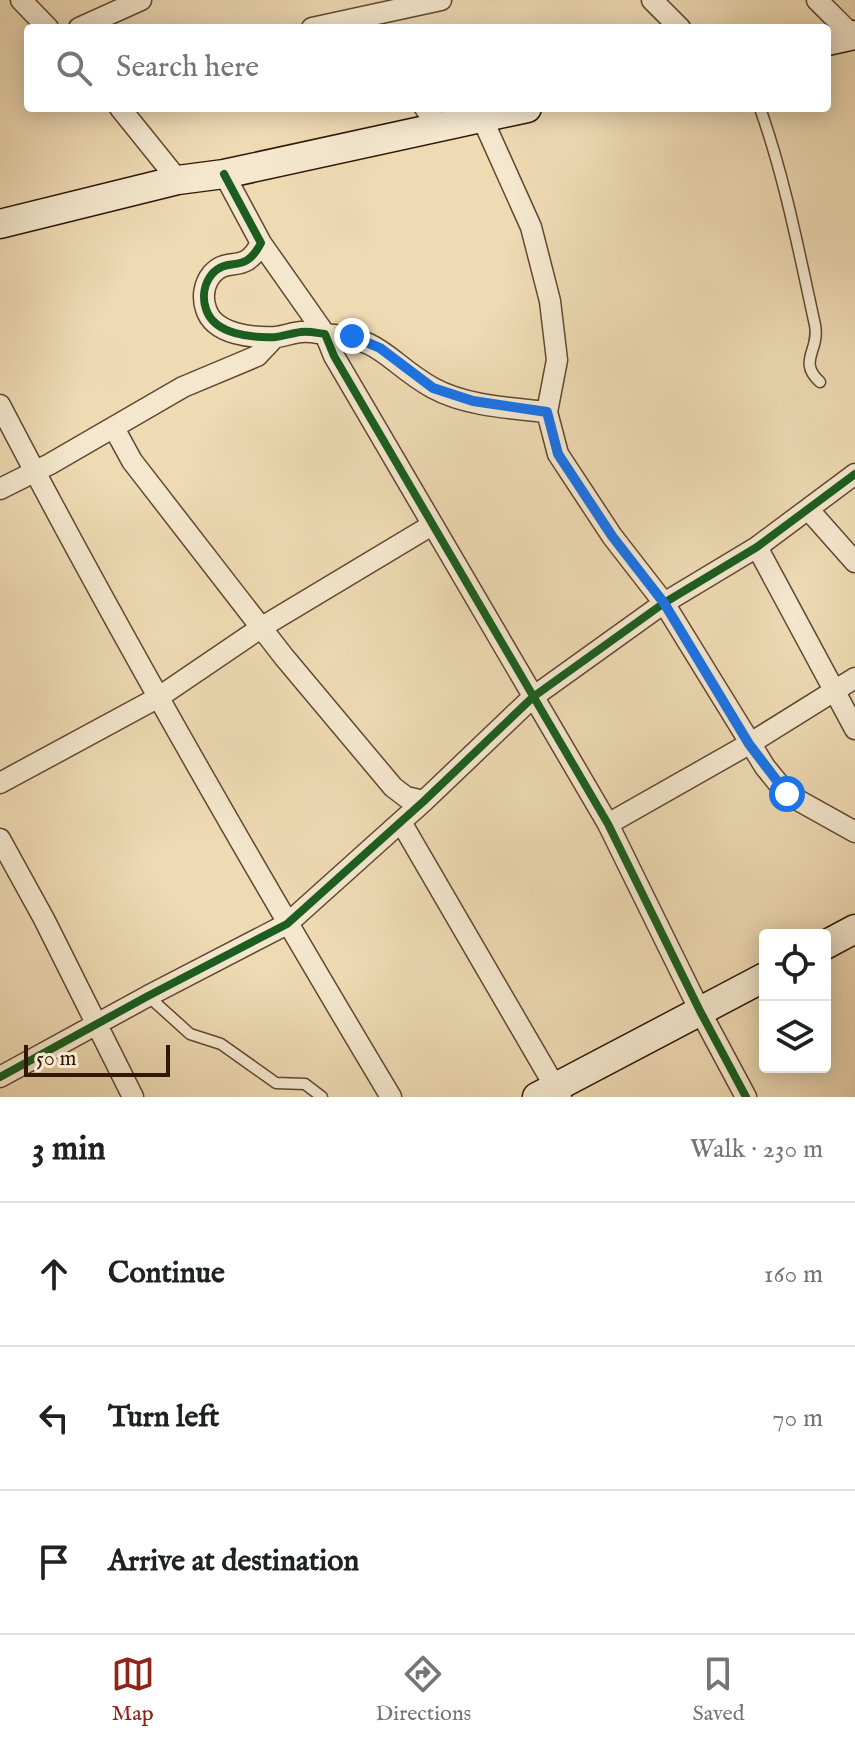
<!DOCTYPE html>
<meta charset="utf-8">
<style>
body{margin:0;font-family:"IM FELL English",serif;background:#f2f2f2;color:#202124}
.controls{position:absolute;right:24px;bottom:24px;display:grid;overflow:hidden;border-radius:8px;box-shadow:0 4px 20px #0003}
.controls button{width:72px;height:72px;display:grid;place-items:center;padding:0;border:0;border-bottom:2px solid #e0e0e0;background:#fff;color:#202124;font:40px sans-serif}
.scale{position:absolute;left:24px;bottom:20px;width:146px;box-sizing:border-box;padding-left:8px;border:4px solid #311705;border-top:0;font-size:22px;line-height:28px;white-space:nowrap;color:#311705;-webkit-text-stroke:6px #f4e7ce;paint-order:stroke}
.stop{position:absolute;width:24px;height:24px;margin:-18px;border:6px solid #1a73e8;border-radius:50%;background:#fff}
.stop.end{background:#1a73e8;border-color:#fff;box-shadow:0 2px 8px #0008}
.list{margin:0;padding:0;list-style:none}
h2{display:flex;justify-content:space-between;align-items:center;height:104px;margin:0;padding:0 32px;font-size:34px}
h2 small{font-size:26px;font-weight:400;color:#757577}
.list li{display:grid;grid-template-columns:52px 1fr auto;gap:24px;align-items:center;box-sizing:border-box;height:144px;padding:0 32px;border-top:2px solid #e0e0e0}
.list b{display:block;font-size:30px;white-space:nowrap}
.list em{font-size:26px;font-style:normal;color:#757577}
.icon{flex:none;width:44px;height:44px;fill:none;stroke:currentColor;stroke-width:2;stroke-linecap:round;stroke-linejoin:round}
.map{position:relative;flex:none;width:855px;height:1097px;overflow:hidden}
.search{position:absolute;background:#fff;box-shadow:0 4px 20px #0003;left:24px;right:24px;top:24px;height:88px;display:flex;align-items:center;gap:20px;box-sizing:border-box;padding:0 28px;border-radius:8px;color:#757577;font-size:30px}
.sheet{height:536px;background:#fff}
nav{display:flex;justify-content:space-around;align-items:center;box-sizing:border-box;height:112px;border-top:2px solid #e0e0e0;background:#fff;font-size:22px;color:#757577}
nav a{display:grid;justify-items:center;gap:4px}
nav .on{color:#8f2418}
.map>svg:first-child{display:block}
</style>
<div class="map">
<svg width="855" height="1097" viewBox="0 0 855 1097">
<rect width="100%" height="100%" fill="#eedab3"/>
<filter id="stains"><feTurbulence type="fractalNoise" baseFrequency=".0025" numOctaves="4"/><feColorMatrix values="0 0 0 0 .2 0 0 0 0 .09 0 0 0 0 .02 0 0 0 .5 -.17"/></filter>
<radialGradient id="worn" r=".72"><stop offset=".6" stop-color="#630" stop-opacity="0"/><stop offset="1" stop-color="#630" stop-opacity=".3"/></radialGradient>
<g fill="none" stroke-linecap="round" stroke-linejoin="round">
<defs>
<path id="lane" d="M760,108C785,179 799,252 815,325C820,351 797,361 820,382
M148,996L190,1034L221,1044L276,1083L305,1084L322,1097"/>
<path id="street" d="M21,0L48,28
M652,0L680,28
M817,0L853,36
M79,28L141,0
M312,28L441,0
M120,108L178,180
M425,108L439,126
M482,118L531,227L550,301L557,360L547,412L558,454L612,536L664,603L765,767L787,794L855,832
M224,174L261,243C244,276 229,255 212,274C204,284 202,297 206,309C214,335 253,338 276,337C284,336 292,333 301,332C309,331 317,333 325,334L334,356L608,824L700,1011L746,1097
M261,243L325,334C384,338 388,363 433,388C466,406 510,408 547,412
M0,405C122,640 255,870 391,1097
M114,428L132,461L284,657L393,787L406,797L424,801
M0,489L50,464L183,387L257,356L275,337
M808,509L855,562
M757,547L855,729
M0,783L159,697L262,627L432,525
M401,822L561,1097
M608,824L749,744L855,678
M0,839L44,919L133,1097
M0,1077L148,996L287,924L424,801L533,697L664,603L757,547L855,474"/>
<path id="secondary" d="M827,41L855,35
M0,224L178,180L224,174L527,108
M825,945L855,929
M537,1097L765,977"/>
</defs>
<use href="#lane" stroke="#604830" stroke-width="13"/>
<use href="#street" stroke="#604830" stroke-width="23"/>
<use href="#secondary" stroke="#311705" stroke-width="31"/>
<use href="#lane" stroke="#f4e7ce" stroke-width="10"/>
<use href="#street" stroke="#f4e7ce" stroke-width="20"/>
<use href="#secondary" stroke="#f4e7ce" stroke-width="28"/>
<defs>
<path id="cycleway" d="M224,174L261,243C244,276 229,255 212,274C204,284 202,297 206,309C214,335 253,338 276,337C284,336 292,333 301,332C309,331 317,333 325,334L334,356L608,824L700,1011L746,1097
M0,1077L148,996L287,924L424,801L533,697L664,603L757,547L855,474"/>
</defs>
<use href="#cycleway" stroke="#f4e7ce" stroke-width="13"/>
<use href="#cycleway" stroke="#1b5e20" stroke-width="8"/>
</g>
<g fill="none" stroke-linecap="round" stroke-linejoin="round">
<path stroke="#1a73e8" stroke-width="10" d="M352,336L380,348L433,388L473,401L547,412L558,454L612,536L664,603L749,744L787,794"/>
</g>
<rect width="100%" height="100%" filter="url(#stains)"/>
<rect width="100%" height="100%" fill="url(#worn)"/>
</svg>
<div class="controls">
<button><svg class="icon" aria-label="locate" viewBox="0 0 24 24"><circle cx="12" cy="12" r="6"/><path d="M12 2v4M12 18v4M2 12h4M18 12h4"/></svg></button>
<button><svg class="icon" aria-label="layers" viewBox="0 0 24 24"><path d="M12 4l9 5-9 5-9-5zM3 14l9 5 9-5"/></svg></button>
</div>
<div class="scale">50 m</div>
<div class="stop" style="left:787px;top:794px"></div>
<div class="stop end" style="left:352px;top:336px"></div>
<div class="search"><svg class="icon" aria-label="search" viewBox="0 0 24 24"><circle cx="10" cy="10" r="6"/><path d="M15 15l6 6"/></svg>Search here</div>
</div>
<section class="sheet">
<h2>3 min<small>Walk · 230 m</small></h2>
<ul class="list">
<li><svg class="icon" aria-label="ahead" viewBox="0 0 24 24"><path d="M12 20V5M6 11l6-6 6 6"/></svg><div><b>Continue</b></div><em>160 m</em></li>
<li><svg class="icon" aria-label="left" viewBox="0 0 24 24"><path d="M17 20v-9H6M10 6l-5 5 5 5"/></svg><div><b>Turn left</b></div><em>70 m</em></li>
<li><svg class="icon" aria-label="arrive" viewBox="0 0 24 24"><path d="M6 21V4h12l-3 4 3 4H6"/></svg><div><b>Arrive at destination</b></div></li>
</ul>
</section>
<nav>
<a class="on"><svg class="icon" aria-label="map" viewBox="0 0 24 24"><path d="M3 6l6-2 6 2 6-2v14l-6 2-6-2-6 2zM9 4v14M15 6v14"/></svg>Map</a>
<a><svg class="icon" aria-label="directions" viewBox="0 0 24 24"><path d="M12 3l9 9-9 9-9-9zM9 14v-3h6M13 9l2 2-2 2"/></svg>Directions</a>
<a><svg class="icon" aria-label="saved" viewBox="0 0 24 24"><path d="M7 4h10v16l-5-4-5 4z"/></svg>Saved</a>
</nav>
